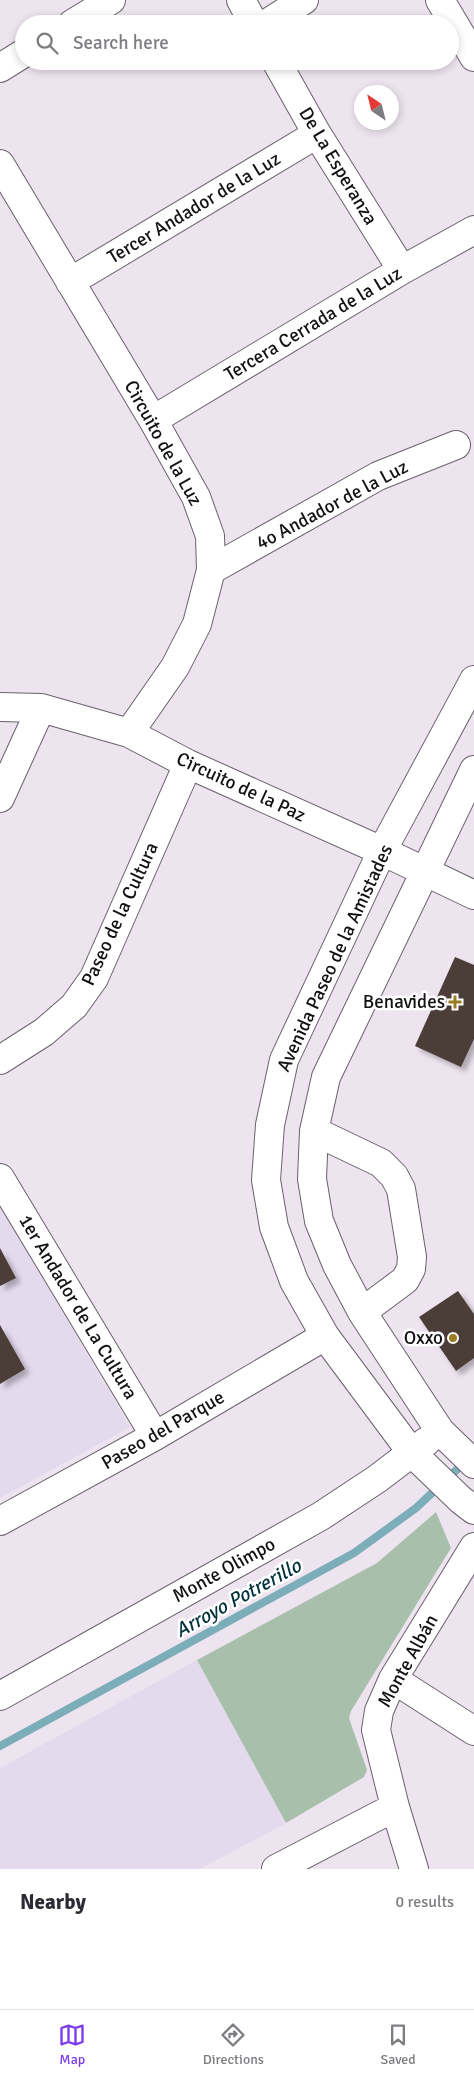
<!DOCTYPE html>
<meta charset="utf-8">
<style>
body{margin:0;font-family:Signika,sans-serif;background:#f2f2f3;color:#2b2b33}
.compass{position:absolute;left:354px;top:85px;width:45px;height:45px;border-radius:50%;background:#fff;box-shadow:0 2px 8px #0003;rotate:325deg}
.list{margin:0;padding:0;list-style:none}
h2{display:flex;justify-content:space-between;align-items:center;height:65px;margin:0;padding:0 20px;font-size:21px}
h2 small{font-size:16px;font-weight:400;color:#7c7c81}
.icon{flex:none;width:28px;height:28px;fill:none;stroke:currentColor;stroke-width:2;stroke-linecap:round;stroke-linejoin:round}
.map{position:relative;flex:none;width:474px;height:1869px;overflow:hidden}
.search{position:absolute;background:#fff;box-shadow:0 2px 8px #0003;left:15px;right:15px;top:15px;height:55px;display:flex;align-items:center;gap:12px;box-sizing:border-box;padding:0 18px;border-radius:28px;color:#7c7c81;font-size:19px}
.sheet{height:140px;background:#fff}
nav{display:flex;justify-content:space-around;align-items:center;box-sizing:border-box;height:70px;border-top:1px solid #e1e1e2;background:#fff;font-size:14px;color:#7c7c81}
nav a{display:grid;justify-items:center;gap:2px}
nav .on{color:#7c3aed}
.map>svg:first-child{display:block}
</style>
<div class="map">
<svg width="474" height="1869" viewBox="0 0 474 1869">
<defs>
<filter id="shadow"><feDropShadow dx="4.5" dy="4.5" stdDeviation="2.5" flood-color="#0004"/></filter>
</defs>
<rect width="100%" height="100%" fill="#eee4f0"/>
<path fill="#e4d9ed" d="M0,1206L130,1427L0,1498Z
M197,1660L286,1823L200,1869H0V1768Z"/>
<path fill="#a8c0ab" d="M436,1512L451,1548L351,1711L349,1718L367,1770L364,1777L286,1823L197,1660L377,1563Z"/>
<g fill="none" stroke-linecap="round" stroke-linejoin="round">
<path stroke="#7caeba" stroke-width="8" d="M0,1746L354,1553L416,1508L466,1461"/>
</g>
<path fill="#4b3e39" filter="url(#shadow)" d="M455,957L474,965V1039L461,1067L415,1046Z
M0,1248L16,1278L0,1286Z
M458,1291L474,1314V1358L456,1371L419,1317Z
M0,1325L25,1369L0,1384Z"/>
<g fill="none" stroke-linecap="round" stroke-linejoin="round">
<defs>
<path id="minor" d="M241,0L254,24
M440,0L474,57
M72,24L111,0
M266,24L304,0
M276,61L317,134L402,270
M0,68L24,53
M0,164L153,420L196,497L210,536L211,570L197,624L175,667L129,733
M70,282L317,134
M153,420L402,270L474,230
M211,570L378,476L456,445
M474,680L382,851L284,1060L270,1125L266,1180L274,1227L294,1281L325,1336L412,1453L461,1500L474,1510
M0,707L41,708L129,733L188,764L382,851L474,895
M474,770L326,1077L314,1131L312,1179L319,1221L337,1265L362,1312L440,1431L474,1464
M0,798L41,708
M0,1060L44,1032L74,1006L94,978L188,764
M314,1131L381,1163L394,1176L401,1189L412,1257L411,1269L405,1280L362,1312
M0,1178L155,1436
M0,1521L155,1436L325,1336
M393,1679L474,1731
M0,1696L321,1516L377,1479L427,1441
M276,1869L395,1807
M414,1869L395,1807L376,1730L379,1711L393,1679L474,1547"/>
</defs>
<use href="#minor" stroke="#6a616c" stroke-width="30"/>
<use href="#minor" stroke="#fff" stroke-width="28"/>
</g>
<g fill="#9b7b25" stroke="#fff" stroke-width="2">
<path d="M452.5 994.5h5v5h5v5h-5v5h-5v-5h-5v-5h5z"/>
<circle cx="453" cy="1338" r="5"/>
</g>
<g text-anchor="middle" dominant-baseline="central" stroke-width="5" stroke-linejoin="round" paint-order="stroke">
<g font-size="19" fill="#141115" stroke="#fff">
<text transform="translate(338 166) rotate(59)">De La Esperanza</text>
<text transform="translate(194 208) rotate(-31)">Tercer Andador de la Luz</text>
<text transform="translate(313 324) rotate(-31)">Tercera Cerrada de la Luz</text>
<text transform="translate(163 443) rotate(61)">Circuito de la Luz</text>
<text transform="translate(332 505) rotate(-28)">4o Andador de la Luz</text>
<text transform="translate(241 787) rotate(25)">Circuito de la Paz</text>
<text transform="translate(120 914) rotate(-65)">Paseo de la Cultura</text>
<text transform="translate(335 958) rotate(-65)">Avenida Paseo de la Amistades</text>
<text transform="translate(78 1307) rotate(59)">1er Andador de La Cultura</text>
<text transform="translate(163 1430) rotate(-30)">Paseo del Parque</text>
<text transform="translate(224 1570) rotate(-29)">Monte Olimpo</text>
<text transform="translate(408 1661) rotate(-61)">Monte Albán</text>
</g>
<g font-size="19" fill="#141115" stroke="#fff" text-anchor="end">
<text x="445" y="1002">Benavides</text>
<text x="443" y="1338">Oxxo</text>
</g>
<g font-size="20" font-style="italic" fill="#00323b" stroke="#fff">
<text transform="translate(238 1598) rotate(-29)">Arroyo Potrerillo</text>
</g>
</g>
</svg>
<svg class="compass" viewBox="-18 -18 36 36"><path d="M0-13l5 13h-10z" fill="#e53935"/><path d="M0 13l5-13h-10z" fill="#7c7c81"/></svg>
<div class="search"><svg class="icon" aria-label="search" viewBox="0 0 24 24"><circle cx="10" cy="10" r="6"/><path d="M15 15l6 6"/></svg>Search here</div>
</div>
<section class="sheet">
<h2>Nearby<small>0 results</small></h2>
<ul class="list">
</ul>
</section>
<nav>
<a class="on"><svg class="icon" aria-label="map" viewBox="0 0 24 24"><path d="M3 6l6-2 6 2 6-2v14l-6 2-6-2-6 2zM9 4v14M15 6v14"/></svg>Map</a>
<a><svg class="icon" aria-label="directions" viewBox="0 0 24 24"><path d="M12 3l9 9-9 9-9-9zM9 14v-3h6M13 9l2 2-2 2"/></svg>Directions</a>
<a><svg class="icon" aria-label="saved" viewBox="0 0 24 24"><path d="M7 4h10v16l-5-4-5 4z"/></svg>Saved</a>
</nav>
